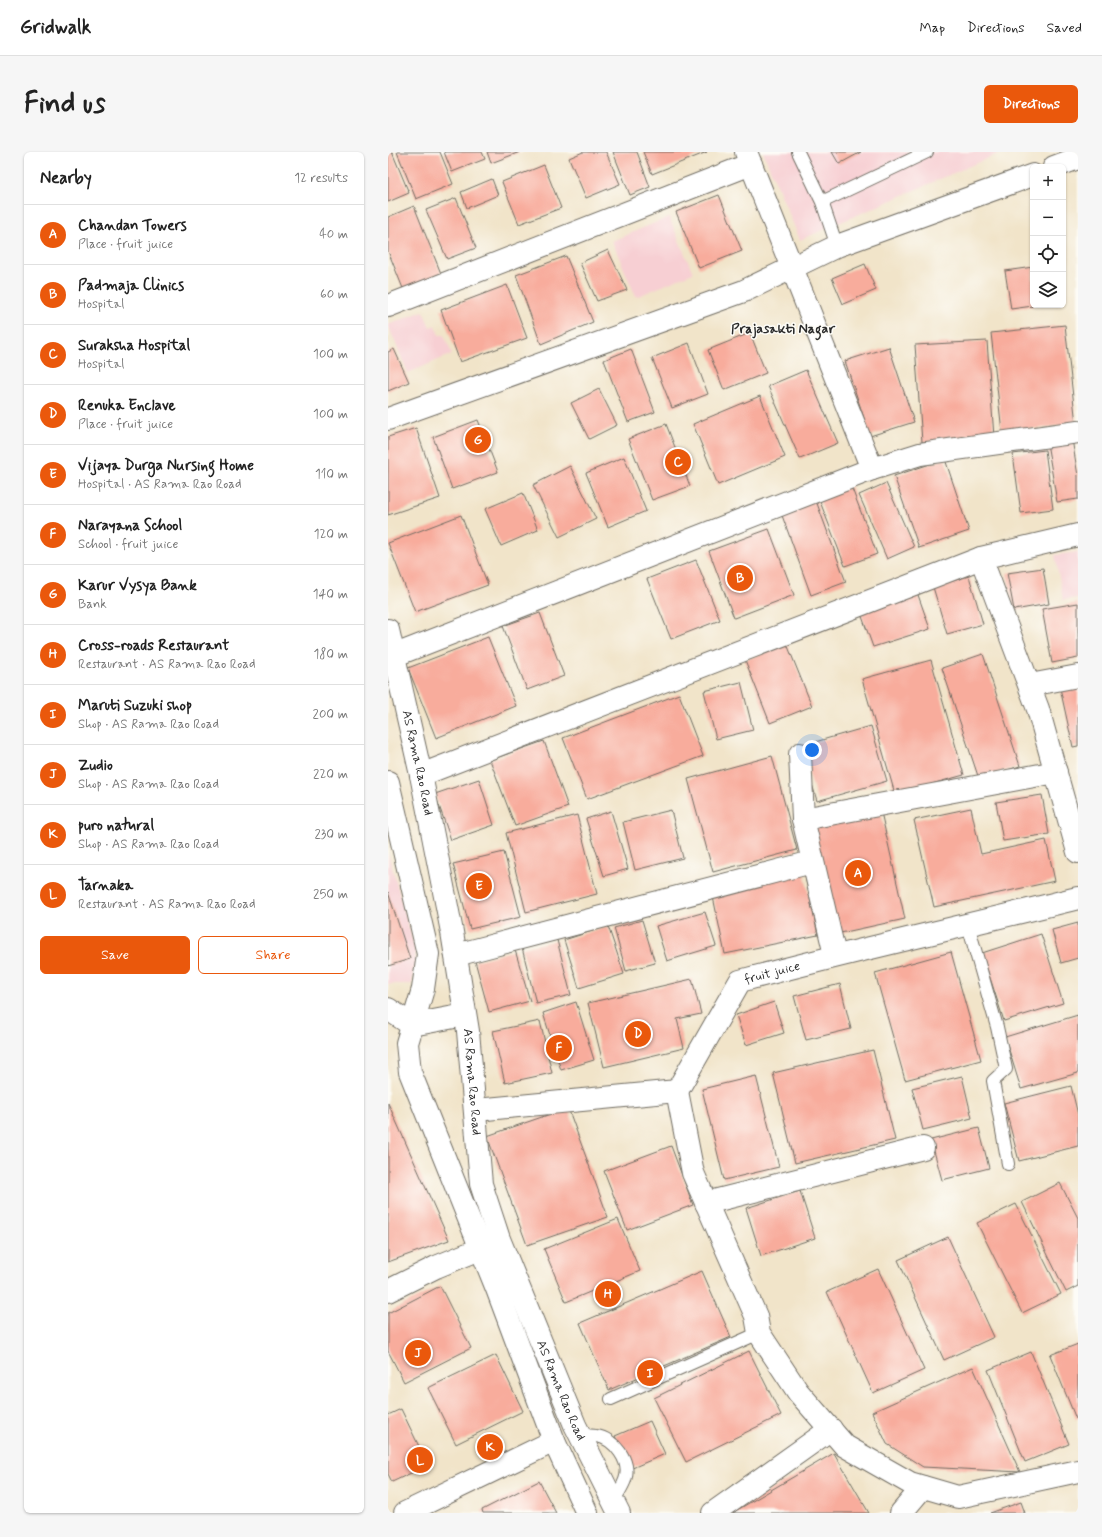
<!DOCTYPE html>
<meta charset="utf-8">
<style>
body{margin:0;font-family:Mynerve,sans-serif;background:#f6f6f6;color:#222}
.controls{position:absolute;right:12px;top:12px;display:grid;overflow:hidden;border-radius:6px;box-shadow:0 1px 3px #0004}
.controls button{width:36px;height:36px;display:grid;place-items:center;padding:0;border:0;border-bottom:1px solid #e0e0e0;background:#fff;color:#222;font:20px sans-serif}
.you{position:absolute;left:424px;top:598px;width:14px;height:14px;margin:-10px;border:3px solid #fff;border-radius:50%;background:#1a73e8;box-shadow:0 0 0 6px #1a73e833}
.badge{display:grid;place-items:center;width:26px;height:26px;border-radius:50%;background:#ea580c;color:#fff;font-size:13px;font-weight:700}
.pin{position:absolute;translate:-50% -50%;border:2px solid #fff;box-shadow:0 1px 4px #0006}
.list{margin:0;padding:0;list-style:none}
h2{display:flex;justify-content:space-between;align-items:center;height:52px;margin:0;padding:0 16px;font-size:17px}
h2 small{font-size:13px;font-weight:400;color:#767676}
.list li{display:grid;grid-template-columns:26px 1fr auto;gap:12px;align-items:center;box-sizing:border-box;height:60px;padding:0 16px;border-top:1px solid #e0e0e0}
.list b{display:block;font-size:15px;white-space:nowrap}
.list p{margin:0;font-size:13px;white-space:nowrap;color:#767676}
.list em{font-size:13px;font-style:normal;color:#767676}
.actions{display:flex;gap:8px;padding:12px 16px}
.actions a{flex:1;padding:9px 0;border:1px solid #ea580c;border-radius:6px;text-align:center;font-size:14px;color:#ea580c}
.actions .main{background:#ea580c;color:#fff}
.icon{flex:none;width:22px;height:22px;fill:none;stroke:currentColor;stroke-width:2;stroke-linecap:round;stroke-linejoin:round}
.map{position:relative;flex:none;width:690px;height:1361px;overflow:hidden;border-radius:6px}
header{display:flex;align-items:center;gap:24px;box-sizing:border-box;height:56px;padding:0 20px;background:#fff;border-bottom:1px solid #e0e0e0}
header strong{font-size:19px}
nav{display:flex;gap:22px;margin-inline-start:auto;font-size:14px}
.intro{display:flex;align-items:center;justify-content:space-between;box-sizing:border-box;height:96px;padding:0 24px}
h1{margin:0;font-size:28px}
.button{padding:10px 18px;border-radius:6px;background:#ea580c;color:#fff;font-size:14px;font-weight:700}
main{display:flex;gap:24px;padding:0 24px}
aside{flex:1;background:#fff;border-radius:6px;box-shadow:0 1px 3px #0004}
.map>svg:first-child{display:block}
</style>
<header>
<strong>Gridwalk</strong>
<nav><a>Map</a><a>Directions</a><a>Saved</a></nav>
</header>
<div class="intro"><h1>Find us</h1><a class="button">Directions</a></div>
<main>
<aside>
<h2>Nearby<small>12 results</small></h2>
<ul class="list">
<li><span class="badge">A</span><div><b>Chandan Towers</b><p>Place · fruit juice</p></div><em>40 m</em></li>
<li><span class="badge">B</span><div><b>Padmaja Clinics</b><p>Hospital</p></div><em>60 m</em></li>
<li><span class="badge">C</span><div><b>Suraksha Hospital</b><p>Hospital</p></div><em>100 m</em></li>
<li><span class="badge">D</span><div><b>Renuka Enclave</b><p>Place · fruit juice</p></div><em>100 m</em></li>
<li><span class="badge">E</span><div><b>Vijaya Durga Nursing Home</b><p>Hospital · AS Rama Rao Road</p></div><em>110 m</em></li>
<li><span class="badge">F</span><div><b>Narayana School</b><p>School · fruit juice</p></div><em>120 m</em></li>
<li><span class="badge">G</span><div><b>Karur Vysya Bank</b><p>Bank</p></div><em>140 m</em></li>
<li><span class="badge">H</span><div><b>Cross-roads Restaurant</b><p>Restaurant · AS Rama Rao Road</p></div><em>180 m</em></li>
<li><span class="badge">I</span><div><b>Maruti Suzuki shop</b><p>Shop · AS Rama Rao Road</p></div><em>200 m</em></li>
<li><span class="badge">J</span><div><b>Zudio</b><p>Shop · AS Rama Rao Road</p></div><em>220 m</em></li>
<li><span class="badge">K</span><div><b>puro natural</b><p>Shop · AS Rama Rao Road</p></div><em>230 m</em></li>
<li><span class="badge">L</span><div><b>Tarnaka</b><p>Restaurant · AS Rama Rao Road</p></div><em>250 m</em></li>
</ul>
<div class="actions"><a class="main">Save</a><a>Share</a></div>
</aside>
<div class="map">
<svg width="690" height="1361" viewBox="0 0 690 1361">
<rect width="100%" height="100%" fill="#fdfcf7"/>
<filter id="ink" filterUnits="userSpaceOnUse"><feTurbulence type="fractalNoise" baseFrequency=".025" numOctaves="2"/><feDisplacementMap in="SourceGraphic" scale="8" xChannelSelector="R" yChannelSelector="G"/><feConvolveMatrix kernelMatrix="1 2 1 2 8 2 1 2 1" color-interpolation-filters="sRGB"/></filter>
<filter id="wash" filterUnits="userSpaceOnUse"><feTurbulence type="fractalNoise" baseFrequency=".012" numOctaves="4" result="noise"/><feDisplacementMap in="SourceGraphic" scale="16" xChannelSelector="R" yChannelSelector="G"/><feGaussianBlur stdDeviation="0.9" result="paint"/><feColorMatrix in="noise" values="0 0 0 0 0 0 0 0 0 0 0 0 0 0 0 0 0 1.4 0 .05"/><feComposite in="paint" operator="in"/></filter>
<g filter="url(#wash)">
<rect width="100%" height="100%" fill="#f1e4c9"/>
<path fill="#f7cfd3" d="M375,0H614L412,88Z
M281,65L305,121L248,145L224,89Z
M35,159L42,175L47,173L51,183H56L64,202L20,221L0,173Z
M690,400V446L675,448L667,403Z
M0,701L28,800L24,832H0Z"/>
<g id="blocks">
<path fill="#f8ac9c" d="M0,0H4L21,41L0,50Z
M9,0H52L65,32L28,47Z
M56,0H94L97,7L64,20Z
M99,0H132L103,11Z
M195,0H218L232,32L198,46L181,6Z
M225,0H249L262,35L242,43Z
M255,0H319L264,22Z
M444,0H473L451,12Z
M156,13L173,56L131,72L114,30Z
M104,27L110,43L79,56L73,40Z
M331,43L354,99L311,116L288,60Z
M68,46L88,96L59,107L38,58Z
M26,54L54,124L16,139L0,99V65Z
M220,98L239,138L209,149L192,111Z
M178,104L205,170L153,192L128,123Z
M477,112L488,138L455,152L444,126Z
M645,115V154L623,157L617,119Z
M119,133L139,186L72,210L53,158Z
M677,173L688,272L614,280L603,181Z
M362,181L378,221L336,238L320,198Z
M599,189L606,285L534,290L527,193Z
M301,191L320,242L284,256L264,206Z
M501,195L526,270L482,284L457,209Z
M6,197L21,230L0,239V200Z
M243,197L267,260L240,270L216,208Z
M418,218L450,291L412,307L380,234Z
M211,237L229,273L201,287L183,251Z
M372,244L397,305L330,333L305,272Z
M90,268L110,320L64,337L45,285Z
M278,272L302,334L264,348L240,287Z
M28,276L52,346L0,363V285Z
M684,287L690,324V347L669,350L659,291Z
M657,298L665,357L633,361L625,302Z
M236,305L258,359L220,375L198,321Z
M557,307L581,379L531,396L506,324Z
M182,314L208,367L171,385L145,333Z
M498,331L526,395L499,407L471,343Z
M463,334L489,402L457,414L431,347Z
M135,341L150,378L113,394L97,357Z
M427,346L458,430L423,443L392,358Z
M73,363L100,433L27,460L0,391Z
M381,377L406,443L346,466L321,399Z
M308,408L332,468L283,487L259,427Z
M655,416L661,452L626,458L619,421Z
M581,424L595,472L559,482L545,435Z
M529,440L542,477L485,495L472,459Z
M690,451V506L664,511L654,457Z
M152,461L176,524L139,538L115,474Z
M100,485L128,554L48,586L20,516Z
M399,492L424,554L382,571L357,508Z
M595,502L632,614L591,627L554,516Z
M543,508L576,623L507,642L474,527Z
M353,530L365,578L328,587L316,539Z
M690,532V594L685,595L672,536Z
M291,542L315,604L199,647L175,586Z
M483,574L499,629L429,649L413,594Z
M156,589L180,655L127,674L102,608Z
M384,604L409,698L325,720L300,627Z
M91,627L106,673L63,688L47,642Z
M654,643L661,682L615,689L608,650Z
M583,656L593,702L658,688L667,729L546,755L526,668Z
M283,658L295,706L247,718L235,670Z
M223,659L240,717L216,724L198,667Z
M493,660L517,767L448,782L424,675Z
M189,663L209,742L138,760L118,681Z
M116,700L133,765L82,777L65,712Z
M416,720L430,783L337,802L324,740Z
M0,740L22,807L0,814Z
M317,760L328,794L279,809L268,774Z
M254,768L267,811L238,819L226,776Z
M690,771V806L673,811L664,778Z
M220,774L236,822L191,836L176,788Z
M653,782L675,851L616,869L594,801Z
M169,788L183,843L148,851L134,796Z
M127,798L142,849L101,860L87,809Z
M563,800L593,908L517,928L487,821Z
M304,827L313,862L289,867L296,896L216,915L200,851Z
M452,832L463,877L418,888L406,844Z
M188,850L206,908L173,918L155,861Z
M386,850L396,881L358,893L348,863Z
M690,863V921L633,937L617,885Z
M152,869L164,921L117,931L105,879Z
M485,898L507,988L407,1011L385,921Z
M368,924L391,1015L336,1028L314,937Z
M574,924L584,966L535,978L524,936Z
M683,934L690,963V994L631,1009L616,951Z
M0,951L61,1088L0,1110Z
M180,956L220,1065L139,1093L99,984Z
M591,976L601,1016L554,1028L543,988Z
M283,994L305,1053L239,1078L216,1019Z
M672,1031L690,1066V1134L678,1140L634,1050Z
M412,1039L427,1086L373,1104L358,1056Z
M628,1052L673,1142L634,1161L589,1071Z
M230,1067L252,1119L178,1150L156,1097Z
M560,1085L606,1185L556,1208L510,1108Z
M490,1117L536,1218L485,1241L439,1140Z
M314,1119L343,1185L221,1238L192,1171Z
M52,1134L83,1196L16,1230L0,1199V1161Z
M690,1192V1266L688,1267L662,1203Z
M361,1199L393,1263L298,1310L266,1246Z
M643,1200L681,1292L637,1310L600,1218Z
M108,1203L135,1259L68,1292L40,1236Z
M585,1215L632,1320L535,1315L499,1292L484,1260Z
M13,1257L40,1313L4,1330L0,1322V1263Z
M262,1269L277,1302L242,1317L227,1284Z
M446,1301L481,1361H344Z
M151,1329L168,1361H95L94,1358Z
M633,1350L637,1361H602Z"/>
</g>
</g>
<g filter="url(#ink)">
<use href="#blocks" fill-opacity="0" stroke="#706c62" stroke-width="1"/>
<g fill="none" stroke-linecap="round" stroke-linejoin="round">
<defs>
<path id="lane" d="M410,0L434,50L449,94
M434,50L539,0
M580,773L609,875L618,917L605,929L620,1012
M223,1247L371,1181
M192,1284C197,1284 203,1283 208,1284C226,1286 244,1310 237,1328C234,1336 229,1343 225,1350"/>
<g id="street">
<path d="M0,154L363,12"/>
<path d="M484,317L532,302L690,280"/>
<path d="M690,383L593,406L650,557L690,700"/>
<path d="M5,504L484,317L358,0"/>
<path d="M642,533L690,524"/>
<path d="M412,602L415,667L447,803"/>
<path d="M33,623L593,406"/>
<path d="M415,667L668,620"/>
<path d="M68,803L424,710"/>
<path d="M289,939L305,1021L368,1164L371,1181L410,1240L457,1294L522,1331L570,1345L690,1319"/>
<path id="s1" d="M88,958L289,939L352,829C464,799 577,774 690,746"/>
<path d="M318,1051L535,996"/>
<path d="M0,1139L48,1115L92,1097"/>
<path d="M17,1361L166,1289"/>
<path d="M325,1361L443,1277"/>
<path d="M513,1361L535,1335"/>
</g>
<g id="secondary">
<path d="M666,15L690,6"/>
<path d="M0,267L356,139L449,94L645,23"/>
<path id="s2" d="M0,478L33,623L64,780L80,879L93,1032L111,1087L187,1273L231,1361"/>
<path d="M0,630L40,802L35,837L19,891L22,920L109,1137L166,1289L199,1361"/>
<path d="M0,857L24,873L77,863"/>
</g>
</defs>
<use href="#lane" stroke="#706c62" stroke-width="14"/>
<use href="#street" stroke="#706c62" stroke-width="24"/>
<use href="#secondary" stroke="#706c62" stroke-width="24"/>
<use href="#lane" stroke="#fff" stroke-width="12"/>
<use href="#street" stroke="#fff" stroke-width="22"/>
<use href="#secondary" stroke="#fff" stroke-width="22"/>
</g>
</g>
<g text-anchor="middle" dominant-baseline="central" stroke-width="3" stroke-linejoin="round" paint-order="stroke">
<g font-size="13" fill="#2b2b2b" stroke="#fdfcf7">
<text stroke="none"><textPath href="#s2" startOffset="136">AS Rama Rao Road</textPath></text>
<text stroke="none"><textPath href="#s1" startOffset="362">fruit juice</textPath></text>
<text stroke="none"><textPath href="#s2" startOffset="460">AS Rama Rao Road</textPath></text>
<text stroke="none"><textPath href="#s2" startOffset="784">AS Rama Rao Road</textPath></text>
</g>
<g font-size="14" font-weight="bold" fill="#2b2b2b" stroke="#fdfcf7">
<text x="395" y="177">Prajasakti Nagar</text>
</g>
</g>
</svg>
<div class="controls">
<button>+</button>
<button>−</button>
<button><svg class="icon" aria-label="locate" viewBox="0 0 24 24"><circle cx="12" cy="12" r="6"/><path d="M12 2v4M12 18v4M2 12h4M18 12h4"/></svg></button>
<button><svg class="icon" aria-label="layers" viewBox="0 0 24 24"><path d="M12 4l9 5-9 5-9-5zM3 14l9 5 9-5"/></svg></button>
</div>
<div class="you"></div>
<div class="pin badge" style="left:470px;top:721px">A</div>
<div class="pin badge" style="left:352px;top:426px">B</div>
<div class="pin badge" style="left:290px;top:310px">C</div>
<div class="pin badge" style="left:250px;top:882px">D</div>
<div class="pin badge" style="left:91px;top:734px">E</div>
<div class="pin badge" style="left:171px;top:896px">F</div>
<div class="pin badge" style="left:90px;top:288px">G</div>
<div class="pin badge" style="left:220px;top:1142px">H</div>
<div class="pin badge" style="left:262px;top:1221px">I</div>
<div class="pin badge" style="left:30px;top:1201px">J</div>
<div class="pin badge" style="left:102px;top:1295px">K</div>
<div class="pin badge" style="left:32px;top:1308px">L</div>
</div>
</main>
